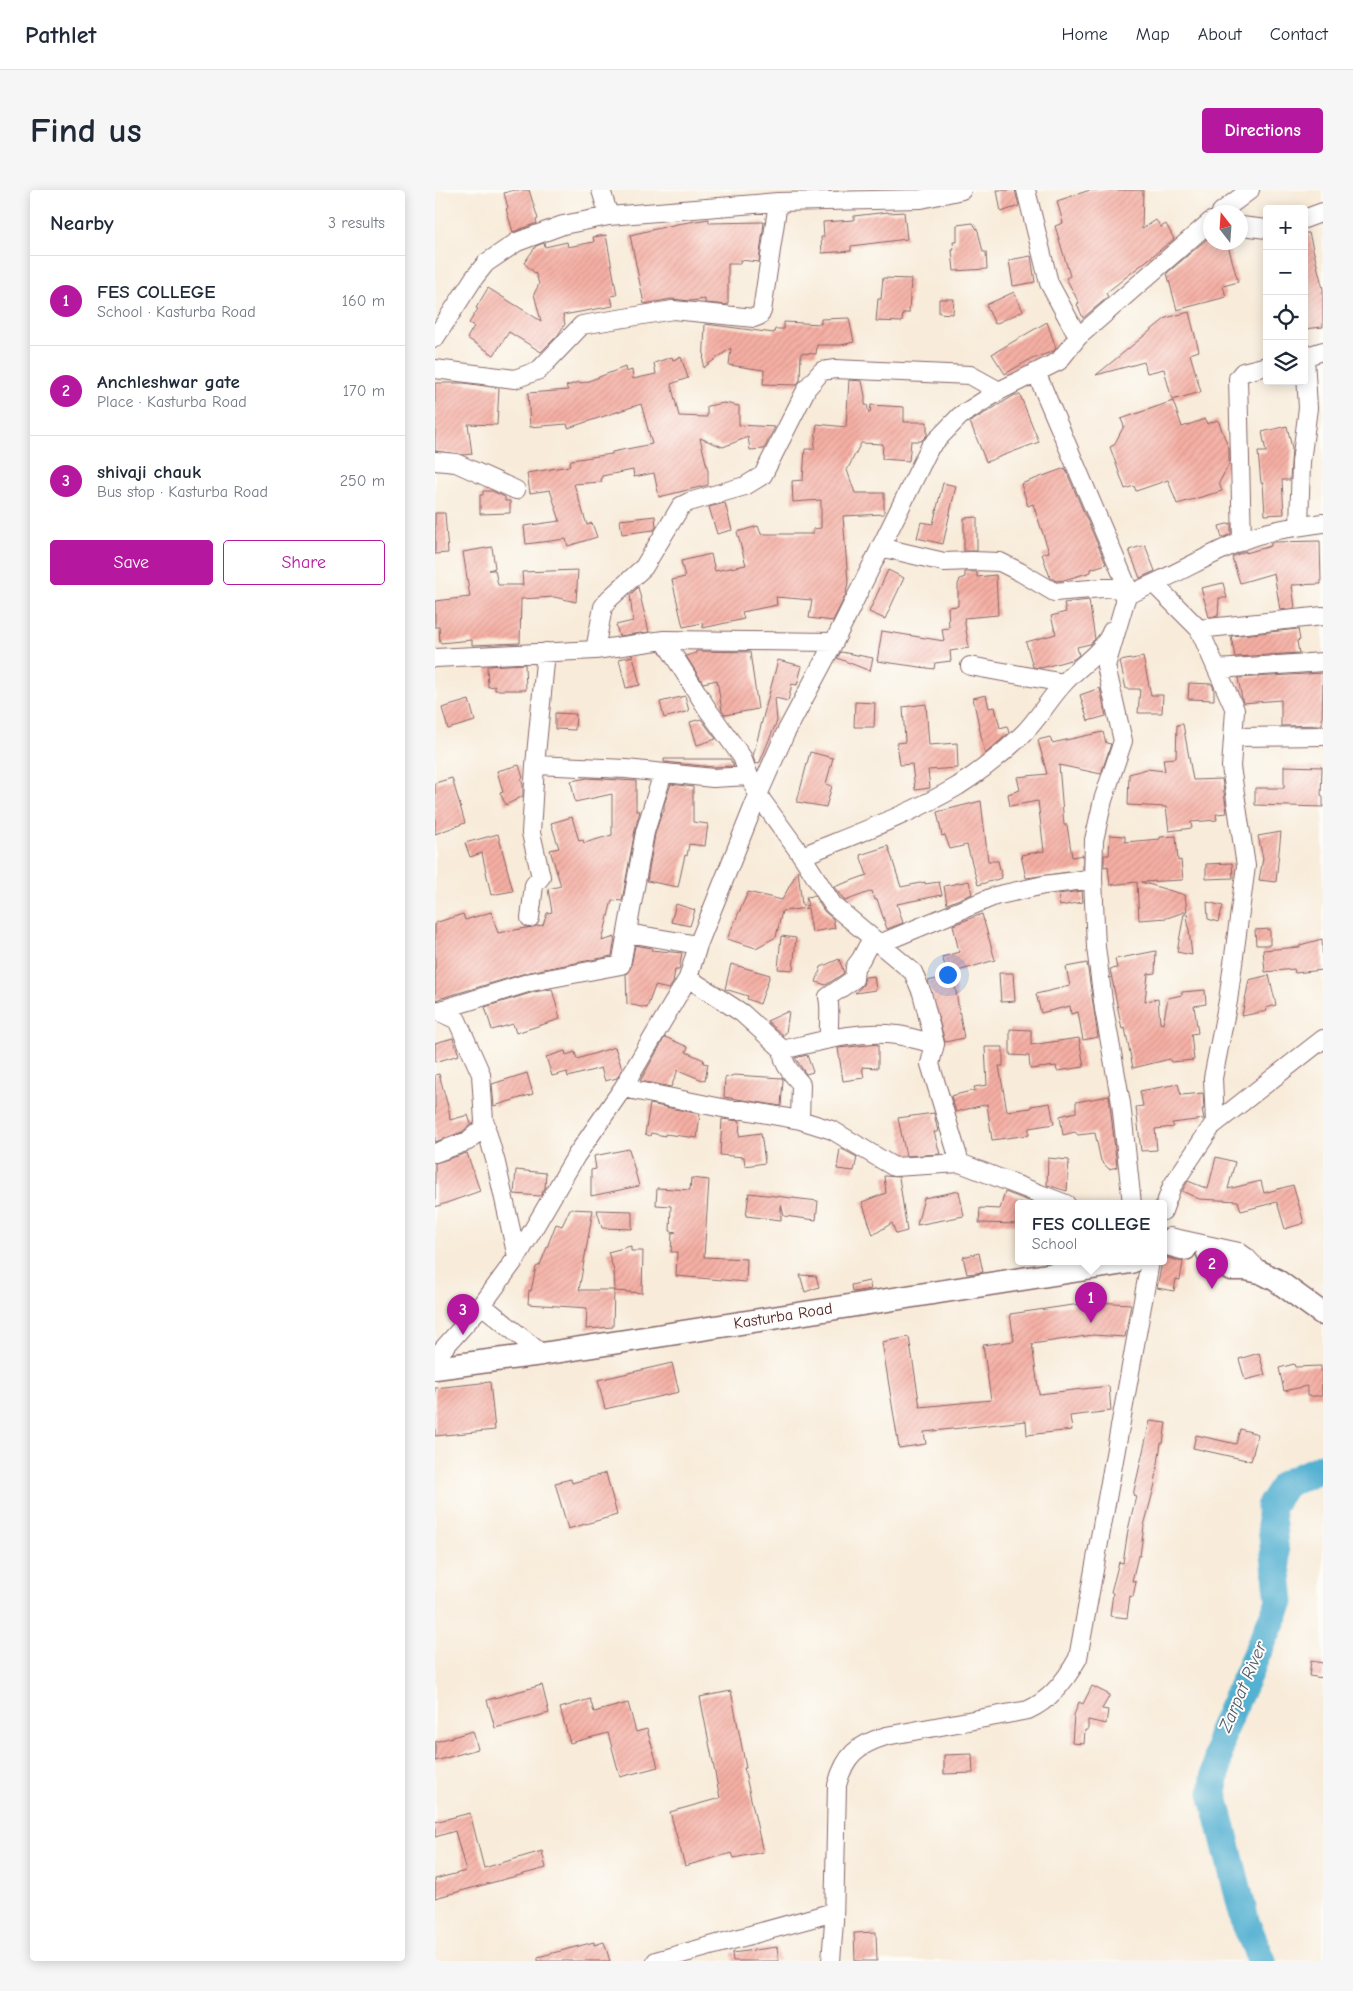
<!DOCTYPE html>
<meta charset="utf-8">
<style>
body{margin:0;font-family:"Comic Neue",sans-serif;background:#f6f6f7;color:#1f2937}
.controls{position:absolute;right:15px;top:15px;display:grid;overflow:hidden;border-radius:5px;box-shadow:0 2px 12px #0003}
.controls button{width:45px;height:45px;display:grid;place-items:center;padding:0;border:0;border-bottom:1px solid #e0e1e3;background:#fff;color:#1f2937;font:25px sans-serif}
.compass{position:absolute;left:768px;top:15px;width:45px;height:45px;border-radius:50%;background:#fff;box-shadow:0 2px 12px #0003;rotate:343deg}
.you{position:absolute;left:512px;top:784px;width:18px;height:18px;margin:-12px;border:4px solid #fff;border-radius:50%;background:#1a73e8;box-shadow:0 0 0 8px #1a73e833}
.badge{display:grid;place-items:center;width:32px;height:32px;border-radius:50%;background:#b5179e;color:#fff;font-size:16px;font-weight:700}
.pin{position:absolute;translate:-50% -41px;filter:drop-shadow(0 1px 2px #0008)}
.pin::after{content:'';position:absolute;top:26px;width:18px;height:15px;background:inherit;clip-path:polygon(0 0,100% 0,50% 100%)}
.popup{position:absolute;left:580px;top:1010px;width:152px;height:65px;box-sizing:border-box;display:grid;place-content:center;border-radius:5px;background:#fff;filter:drop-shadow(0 1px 4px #0005);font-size:16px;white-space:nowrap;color:#747a83}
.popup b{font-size:19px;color:#1f2937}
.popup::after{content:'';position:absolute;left:50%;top:100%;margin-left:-10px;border:10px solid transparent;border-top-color:#fff}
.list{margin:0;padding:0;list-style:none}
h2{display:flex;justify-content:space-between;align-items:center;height:65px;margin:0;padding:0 20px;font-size:21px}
h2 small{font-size:16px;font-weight:400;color:#747a83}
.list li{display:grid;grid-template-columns:32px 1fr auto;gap:15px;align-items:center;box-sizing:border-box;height:90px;padding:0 20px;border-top:1px solid #e0e1e3}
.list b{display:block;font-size:19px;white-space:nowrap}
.list p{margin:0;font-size:16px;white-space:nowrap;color:#747a83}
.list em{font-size:16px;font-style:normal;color:#747a83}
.actions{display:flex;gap:10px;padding:15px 20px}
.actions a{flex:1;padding:11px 0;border:1px solid #b5179e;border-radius:5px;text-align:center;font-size:18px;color:#b5179e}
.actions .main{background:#b5179e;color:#fff}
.icon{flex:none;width:28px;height:28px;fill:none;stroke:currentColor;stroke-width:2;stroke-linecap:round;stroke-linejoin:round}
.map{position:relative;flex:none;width:888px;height:1771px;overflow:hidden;border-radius:5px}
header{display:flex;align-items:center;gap:30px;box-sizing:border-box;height:70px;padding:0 25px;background:#fff;border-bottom:1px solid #e0e1e3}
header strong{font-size:24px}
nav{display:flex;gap:28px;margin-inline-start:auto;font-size:18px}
.intro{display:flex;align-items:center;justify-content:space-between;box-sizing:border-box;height:120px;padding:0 30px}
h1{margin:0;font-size:35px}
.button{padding:12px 22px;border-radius:5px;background:#b5179e;color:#fff;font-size:18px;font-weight:700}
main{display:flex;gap:30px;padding:0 30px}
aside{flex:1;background:#fff;border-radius:5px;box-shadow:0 2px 12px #0003}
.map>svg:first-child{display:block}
</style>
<header>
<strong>Pathlet</strong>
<nav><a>Home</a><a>Map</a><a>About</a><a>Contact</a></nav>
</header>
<div class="intro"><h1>Find us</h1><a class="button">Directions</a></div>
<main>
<aside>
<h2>Nearby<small>3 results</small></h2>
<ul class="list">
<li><span class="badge">1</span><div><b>FES COLLEGE</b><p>School · Kasturba Road</p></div><em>160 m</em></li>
<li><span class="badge">2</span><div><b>Anchleshwar gate</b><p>Place · Kasturba Road</p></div><em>170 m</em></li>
<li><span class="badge">3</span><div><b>shivaji chauk</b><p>Bus stop · Kasturba Road</p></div><em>250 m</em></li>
</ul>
<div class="actions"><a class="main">Save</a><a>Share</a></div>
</aside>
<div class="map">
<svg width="888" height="1771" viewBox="0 0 888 1771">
<defs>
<pattern id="building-hatch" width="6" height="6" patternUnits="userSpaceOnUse" patternTransform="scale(1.25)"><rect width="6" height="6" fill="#f5afa4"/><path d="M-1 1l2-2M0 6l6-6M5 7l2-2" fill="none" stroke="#d4968d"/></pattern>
</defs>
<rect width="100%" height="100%" fill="#fdfcf7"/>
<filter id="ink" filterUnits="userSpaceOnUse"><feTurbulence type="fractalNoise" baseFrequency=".02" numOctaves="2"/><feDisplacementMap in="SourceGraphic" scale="10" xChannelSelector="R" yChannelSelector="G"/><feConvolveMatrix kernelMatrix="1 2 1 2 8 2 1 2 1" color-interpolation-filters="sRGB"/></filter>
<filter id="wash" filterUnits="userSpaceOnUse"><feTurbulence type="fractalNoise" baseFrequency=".0096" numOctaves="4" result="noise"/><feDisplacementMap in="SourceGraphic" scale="20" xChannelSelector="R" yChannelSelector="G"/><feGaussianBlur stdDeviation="1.12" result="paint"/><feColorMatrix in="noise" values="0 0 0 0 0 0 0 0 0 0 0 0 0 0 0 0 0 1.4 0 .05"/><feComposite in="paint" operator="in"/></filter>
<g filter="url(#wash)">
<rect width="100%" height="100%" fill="#f8ebd9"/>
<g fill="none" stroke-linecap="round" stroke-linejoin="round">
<path stroke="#54b1d2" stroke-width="29" d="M827,1771L811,1734L778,1603L787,1541L845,1412L835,1317L850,1294L888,1277"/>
</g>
<g id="blocks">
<path fill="url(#building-hatch)" d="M79,0H94L103,29L101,30L102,33L78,42L71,19L73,18L69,3Z
M562,0H580L584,16L566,22Z
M655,0H708L707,39L721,30L726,37L731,34L739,49L671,103L673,107L648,128L642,114L644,113L631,88L635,86L620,36L628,33L622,11Z
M453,22V23L469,22L472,49L416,56V61L387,63L386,47H389L388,32L419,30V26Z
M274,29V33L329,32L324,72L305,70V74H293V115L270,113V109L255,111L237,109L209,114L195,45L242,34Z
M538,33L543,41L548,62H551L552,79L519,81L517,60H519L518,52H522V35Z
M869,43H874L888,99V137L869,139Z
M171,45L182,105L176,106L178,116L128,125L130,134L123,145L106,162L74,142L59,165L32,148L39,136L34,133L43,119L41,118L53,98L106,131L99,104L104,94L101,84L89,73L101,56L109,53L110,57L132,52L133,57L159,52L158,47Z
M776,48V52H792L803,92L788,96L791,107L742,120L732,83L772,49Z
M596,66L600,92L578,96L574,70Z
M448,88L476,89L474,123H468L467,132L441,131L443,109H446Z
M579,102L588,121L560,134L551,115Z
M504,109H519L518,124L504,123Z
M754,122L764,161L755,164L766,202L737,210L729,179L712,183L709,172L661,185L731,128Z
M414,128L419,152L406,155H382L381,164L366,163L365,190L362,195L328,194L329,180L294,175L296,158L268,178L270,134L339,143L340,139H349V132L386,134V129Z
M612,132L621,158L619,161L594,170L570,184L557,164Z
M237,167L238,170L246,167L253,188L236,194L244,226L272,227V216L289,213L304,216V235L340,237L329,259L315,260L313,247L288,257L265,248L273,281V295L224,307L219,283L199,287L198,280L167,286L166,292L139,294L152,335L157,333L162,347L133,356L131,349L91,354L89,336L125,331L115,300L95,303L92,283L134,276L136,270L177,264V262L217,254L206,214L133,238L132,234L95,237L93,203L133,200L131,196L145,192L146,193L151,192L190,177L191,182L197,180L198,189L221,184L219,173Z
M414,190L427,191L430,206V215H432L434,223H435L436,215L469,217V232H492V245L486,251H476L474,271L447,269L448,254L426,253L412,280L420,303H449V324L408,326L413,392L411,404L398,431L374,428L377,410L341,407L342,415L307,422L309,429L268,438L267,433L248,437L237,390L250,387L246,371L276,364L280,381L311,375L302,342L323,336L326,344H378V339L386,338V310L358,312L357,291L368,290L370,259H379L382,234L411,237Z
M0,193H29L64,198L62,235L33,234L37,264L28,265L0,261Z
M580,205H585L604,252L551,272L535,232Z
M738,211L747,237L770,229L772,234L783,230L794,259V274L784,293L787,301L742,314L733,290L701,301L699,296L690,299L675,257L679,255L689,236L686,229Z
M852,236L857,258L855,290H847L849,324L830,325L828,293H826L823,262H831L827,242Z
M630,278L671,374L656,379V382L629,390L621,391L615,387L607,364L614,362L598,314L593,316L586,294Z
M508,293L521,296L508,354L482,348L486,332L498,334Z
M48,301H57L70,307V311H75V323L45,324V305H48Z
M290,313L297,340L282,344L274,317Z
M0,323H10L13,363L0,364Z
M220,326L221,337L219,340L187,344L185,330Z
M542,327V361H529V328Z
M796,333V344L787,348L784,336Z
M885,351L886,394L857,395L860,418L845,420L839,383L805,393L797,367L811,361V363L836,356V352H838Z
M710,355L720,381L705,388L694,360Z
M57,357L60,378L54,380H60L63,395H88L87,382L143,380L141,412L119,407L86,409L85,453L37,455V450L5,453L4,437H0V411L35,407L28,362Z
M453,380L469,388L450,429L434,422Z
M530,382H542V387L561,385L563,425L529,428L534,458L515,461L516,471L500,473L499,479L442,471L447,441L509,451L507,439L514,438L513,417L523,416V395L525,389L530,387Z
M788,393L792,408H784L783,426L774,427L766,398Z
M203,397L214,442L184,446L181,435L198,431L195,405Z
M654,410L660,449L655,454L642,457L644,465L639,469L606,478L598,477L591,452L621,444L616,426L631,422L629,413Z
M863,439L865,450L862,451L864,463L800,467L796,446Z
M261,461L315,462L323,519L290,525L287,521L282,490L268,493L251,466L261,463Z
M406,462L438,468L435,481L402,468Z
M198,466L205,495L191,498L184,469Z
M708,467L716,505H728L727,523H703L705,499H691L685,471Z
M343,470L367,476L362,495L357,494L353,511L340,508L342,531L324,574L320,573L318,566Z
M90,474L91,500H60V496L53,497L52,476Z
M888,483L887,535L846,536V510L808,513L807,509L803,488Z
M754,493L777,494L779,500V510L753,509Z
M665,498L671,526L653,531L645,505Z
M551,505L554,518L560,517L565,538L572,536L574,543L550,564L538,508Z
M250,506L254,521L229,528L225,512Z
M34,510L40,531L13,539L7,518Z
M420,512L440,513L439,537H419Z
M491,514L494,555L522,553L523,578L493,580L495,598L480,600L477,574L465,575L462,553L470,552L468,517Z
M120,523L141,524L140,540L120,539Z
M266,529L281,549L262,555L255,532Z
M748,534L758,590L787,589L792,623L781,624L782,630L756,632L757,638L734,641L731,617L693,615L694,584L712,579L730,581L728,569L741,568L742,535Z
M668,542L671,553L676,554L666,584L624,575L629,635H632L637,667L648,665V680L591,688L586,665L609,661L603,611L575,616L573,604L585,600L582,587L612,584L603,550L615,547L617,553Z
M375,562L398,568L391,594L397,596L391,617L362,612Z
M229,569H295L299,576L278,577L229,572Z
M84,575L88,588L86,589L88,595V606L71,615L65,603L68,602L62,581Z
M849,576L887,577L886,605L888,606V617L820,615V598H849Z
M17,588L30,633L0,644V593Z
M152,588L201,591V621H205L200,640L187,711L177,710L167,751L180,747L177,766L94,782L0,810V733L28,724L30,730L56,722L63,743L108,735L112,723L117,722L113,699L126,696L115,660L124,658L116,633L137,627L144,651L148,650L149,653L177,645V604L140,612L136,591Z
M236,594L258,597V632L273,634L270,656L254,654L252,666L250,665L243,697L212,691L220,644L227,622H229V615Z
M546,611L553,671H563L567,688L543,695L532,655L515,659L510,645L507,646L502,622Z
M846,642L841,692L824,690L828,668L823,646Z
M63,644L78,701L56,705L47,663L35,667L30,653Z
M675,645L690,646V652L725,649V647L741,646L743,671L746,670L748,690L706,692L750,705L752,721L732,728L704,730L702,692L675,695L673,676L669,677V665H674Z
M453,656L466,697L490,692V694L504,692L507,705L462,714L468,733L452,739L442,709L440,710L437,701L410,711L399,697L432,685L425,665Z
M797,673L798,688L771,689V674Z
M363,680L367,715L373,716L371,707L380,706L389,721L398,729L400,738L377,742L373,718L347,721L341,747L321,758L292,749L313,702L347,710Z
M534,691L537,704L512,714L509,696Z
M647,701L648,712L625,716L623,704Z
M772,712L788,716L783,732L773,729Z
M241,714L260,720L255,736L236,732Z
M547,724L560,770L513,784L507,767L524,762L518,735Z
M749,724H752L757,765L742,762Z
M835,739V755H821L820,740Z
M346,746L361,748L358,780L343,779Z
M887,749L888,780L860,783L859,779L830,782L828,760L865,757V755Z
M200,755L217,758L216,760L247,763L244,780H240L238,793L234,799L220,796L212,818L192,814L191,784L196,777Z
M721,761L720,783L713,784L710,811L723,809L725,833L728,834L733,808L747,805V802L770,800L771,814L759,816L763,843L756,844L759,870L736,872L735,869L698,878L690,838L687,839L675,779L682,778L680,769Z
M404,769L409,783L391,795L381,792L386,777Z
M652,773L663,847L648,850L643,822L636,824L635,816L606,823L601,804L635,796L631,777Z
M296,774L335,785L325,814L312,809L313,806L290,799Z
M564,783H578L580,811L566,812Z
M518,785L529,848L510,852L493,791Z
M834,785L841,815L831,818L832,821L807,826L814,790Z
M439,786L441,800L420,803L428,795L430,787Z
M117,799L125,829L81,843L78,834L57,840L50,817L99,802Z
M354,821L351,843L348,845L332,831Z
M575,839L596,840V855L644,848L649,877L622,881L621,876L595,879L594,866L575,865Z
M230,847L253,857L251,862L269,870L268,873L273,874L270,891L243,880L236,897L205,891Z
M18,848L24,865L0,872V853Z
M443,854V878L427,877L429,888L408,891L403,858Z
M180,857L187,879L182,888L170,891L166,878L133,887L132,882L117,886L111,867L130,861L131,865L140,862L142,869Z
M550,857H568V876H564L572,921L596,918V916L615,913L619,934L594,938V945L557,950L552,914L521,922L516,906L540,900L539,897L552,895Z
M372,865L378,882L371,884L360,868Z
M92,883L98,904L59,916L57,894Z
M4,884L14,920L15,930L33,925L36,934L27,942L0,952V885Z
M299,885L347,888L348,890L346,916L289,907L290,888Z
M743,894L746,905L768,903L769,919H767L769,929L737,933L739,937L720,939L722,960L706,961L701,917L708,916L705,901Z
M674,906L682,977L674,979L666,971L660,943L643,945L640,942L628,945L625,926L641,922V912Z
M215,914L265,924L262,948L230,944V946L216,943L215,946L210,944Z
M499,923L503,942H499L505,964L471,966L463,928Z
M287,929L305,931L304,946L326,943L330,973L310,976L309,967L285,965Z
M405,958L422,967L419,981L402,979Z
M194,959L204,996L156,1006V980L161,979L159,966Z
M32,963L45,1001L0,1017V973Z
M781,967L800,972L793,999L826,991L829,1003L858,995L869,1033L850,1039L842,1012L806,1021L803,1011L764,1009L747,1001L753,991L773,999Z
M613,968L634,970L632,1001L612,995Z
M81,980L111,983L110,998L105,1006L79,1004Z
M449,986L464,987L472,1041L461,1044L457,1033L438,1045L427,1012L451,1003Z
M256,988L274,990L269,1067L312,1069L311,1092L241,1086L242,1062H236L237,1043L241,1042L235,1041L236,1016L221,1015L222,998L255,1000Z
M524,1001L529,1026L482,1035L489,1008Z
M570,1002L602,1014H584V1034L544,1033L545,1018L565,1019Z
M314,1003L383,1011L381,1030L349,1026L346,1015V1030L311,1026Z
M135,1019L158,1020L144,1100H179L178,1137L151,1139L152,1118L93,1114L94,1100L96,1101L101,1077L105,1075L121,1034L127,1036Z
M162,1020L197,1021V1039L167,1038Z
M196,1056V1061H208L207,1103L180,1101L179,1081L173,1062Z
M544,1063L548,1082L532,1084L528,1067Z
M728,1067L748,1072L745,1090L741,1089L739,1101L722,1098Z
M365,1085L381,1086L384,1097L370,1102Z
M434,1091L436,1099L417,1102L416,1095Z
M659,1112L696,1114L690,1147L658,1145L597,1154L604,1204L674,1196L676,1221L635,1226L637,1240L592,1245L591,1231L489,1242L491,1254L464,1258L447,1152L474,1147L485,1217L556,1210L548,1155L579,1151L575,1124Z
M824,1163L830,1185L810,1190L804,1169Z
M237,1173L244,1202L170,1219L163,1190Z
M859,1174L860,1177L886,1176L887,1206H872V1196L849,1201L844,1178Z
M55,1192L60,1240L0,1246V1198Z
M715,1231L731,1233L728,1253H726L720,1294L709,1336L705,1366H703L697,1391L701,1392L698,1407L695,1406L692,1428L675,1426L678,1403L676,1402L684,1372L688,1373L693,1340L701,1306L698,1305Z
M805,1239L823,1244L816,1271L758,1258L761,1245L801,1254Z
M171,1283L182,1325L133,1339L120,1293L136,1289L137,1293Z
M876,1471L888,1473V1488L874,1486Z
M107,1495L114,1523L60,1538L52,1510Z
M657,1496L675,1505L667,1519L673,1520L671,1534L653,1530V1540H650L649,1554L637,1553L639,1525L644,1512L648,1514Z
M296,1501L311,1578H309L328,1662L299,1668L297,1663L250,1676L235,1622L285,1608L265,1507Z
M155,1509L159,1522L193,1513L201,1542L212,1539L223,1577L185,1587L173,1543L135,1553L125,1518Z
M38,1541L43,1559L0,1571V1552Z
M537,1564L538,1583L509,1584V1565Z
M35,1623L49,1678L107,1661L111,1678L0,1708V1689L31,1681L20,1641L0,1647V1632Z
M441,1742L442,1771H420L419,1743Z
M159,1752V1755L169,1752L175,1771H103V1767Z
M342,1757L344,1771H298L297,1763Z"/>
</g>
</g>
<g filter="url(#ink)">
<use href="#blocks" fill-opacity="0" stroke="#876668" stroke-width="1"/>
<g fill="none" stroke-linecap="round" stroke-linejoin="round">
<defs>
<path id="minor" d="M166,0L174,26
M591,0L614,93L643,147
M786,22L815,0
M869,29L888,22
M806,36L832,39
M0,148L39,88L51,73L82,52L128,35L174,26L343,12L486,9L527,0
M869,167L888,161
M0,179L80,189L104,180L147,135L238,120L319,128L324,126L327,121L343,12
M601,182L692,396L687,403
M0,271L21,273L81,300
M864,336L866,272L873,218L870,167
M807,351L803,188L808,182L832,176
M445,357L509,372L537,371L565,372L585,382L619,402L692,396
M719,394L764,439L800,520L796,577L811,676L793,811L778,888L780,933
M764,439L888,426
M229,450L273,520L307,567L314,586L323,605L367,666L398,715L478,782L487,803L500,854L495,874L525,973L631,1014
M160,460L168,417L174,409L209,377L246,316L254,312L310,296L328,285L372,198L387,181L400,179L535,185L564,201
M0,468L160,460L229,450L399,452
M535,476L629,493
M782,479L888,472
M799,547L888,546
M100,575L191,579L278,588L314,586
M367,666C418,645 476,624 523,596C545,582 567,564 586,546C603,530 613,510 629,493C644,476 669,462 677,440
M95,728L99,695L106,687L96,643L100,575L111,462
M193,743L263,755
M444,754L560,706L609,695L658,689
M253,788L307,823L348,860C347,875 357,883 366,894L365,930
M0,820L22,830L46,884L49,931L61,973L82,1067
M2,821L96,792L186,775L210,642L228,583
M394,849C393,835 396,819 393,807L419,789L420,777L426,769L437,748
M348,860C385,851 423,840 462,845C475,847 487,851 500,854
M188,898L297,920H309L365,930L397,940L459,977L525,973
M0,963L33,951L51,935
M697,1014L686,913L669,819L661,757L658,689L659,650L668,610L688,551L671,476L692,405C731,390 767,368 806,351C832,340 860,337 888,333
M728,1021L737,996L777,936L888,849
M735,1047L804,1062L811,1067L825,1082
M47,1115L107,1164
M0,1168L47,1115L82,1067L141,966L188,898L253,788L263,755L323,605L350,544L399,452L495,257L525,226L564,201L624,171L643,147L776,31
M221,1771L399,1722
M396,1771L399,1732L402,1595C410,1565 422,1555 451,1546L593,1520C616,1510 631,1490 643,1468L715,1072"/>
<path id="major" d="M728,1053L750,1059
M773,1063L795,1079H811L825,1082L841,1090L888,1124
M0,1178L107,1164L696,1072"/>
</defs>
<use href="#minor" stroke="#876668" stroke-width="20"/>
<use href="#major" stroke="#876668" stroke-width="25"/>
<use href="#minor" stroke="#fff" stroke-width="18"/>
<use href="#major" stroke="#fff" stroke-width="22"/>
</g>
</g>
<g text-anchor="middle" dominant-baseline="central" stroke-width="4" stroke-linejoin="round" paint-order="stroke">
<g font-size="16" fill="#4a1f2b" stroke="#fdfcf7">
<text transform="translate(348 1126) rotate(-9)">Kasturba Road</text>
</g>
<g font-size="18" font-style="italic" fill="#4e596e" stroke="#fdfcf7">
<text transform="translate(808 1497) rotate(-67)">Zarpat River</text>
</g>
</g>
</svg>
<div class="controls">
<button>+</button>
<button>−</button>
<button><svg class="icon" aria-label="locate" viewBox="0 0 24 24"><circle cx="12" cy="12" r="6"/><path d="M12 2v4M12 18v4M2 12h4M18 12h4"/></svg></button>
<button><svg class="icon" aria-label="layers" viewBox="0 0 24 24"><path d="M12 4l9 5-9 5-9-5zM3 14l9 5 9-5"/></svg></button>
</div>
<svg class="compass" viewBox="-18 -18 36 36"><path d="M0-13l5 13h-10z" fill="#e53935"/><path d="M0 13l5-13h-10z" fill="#747a83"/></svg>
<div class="you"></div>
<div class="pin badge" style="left:656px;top:1133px">1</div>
<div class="popup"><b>FES COLLEGE</b>School</div>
<div class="pin badge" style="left:777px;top:1099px">2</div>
<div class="pin badge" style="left:28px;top:1145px">3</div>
</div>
</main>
